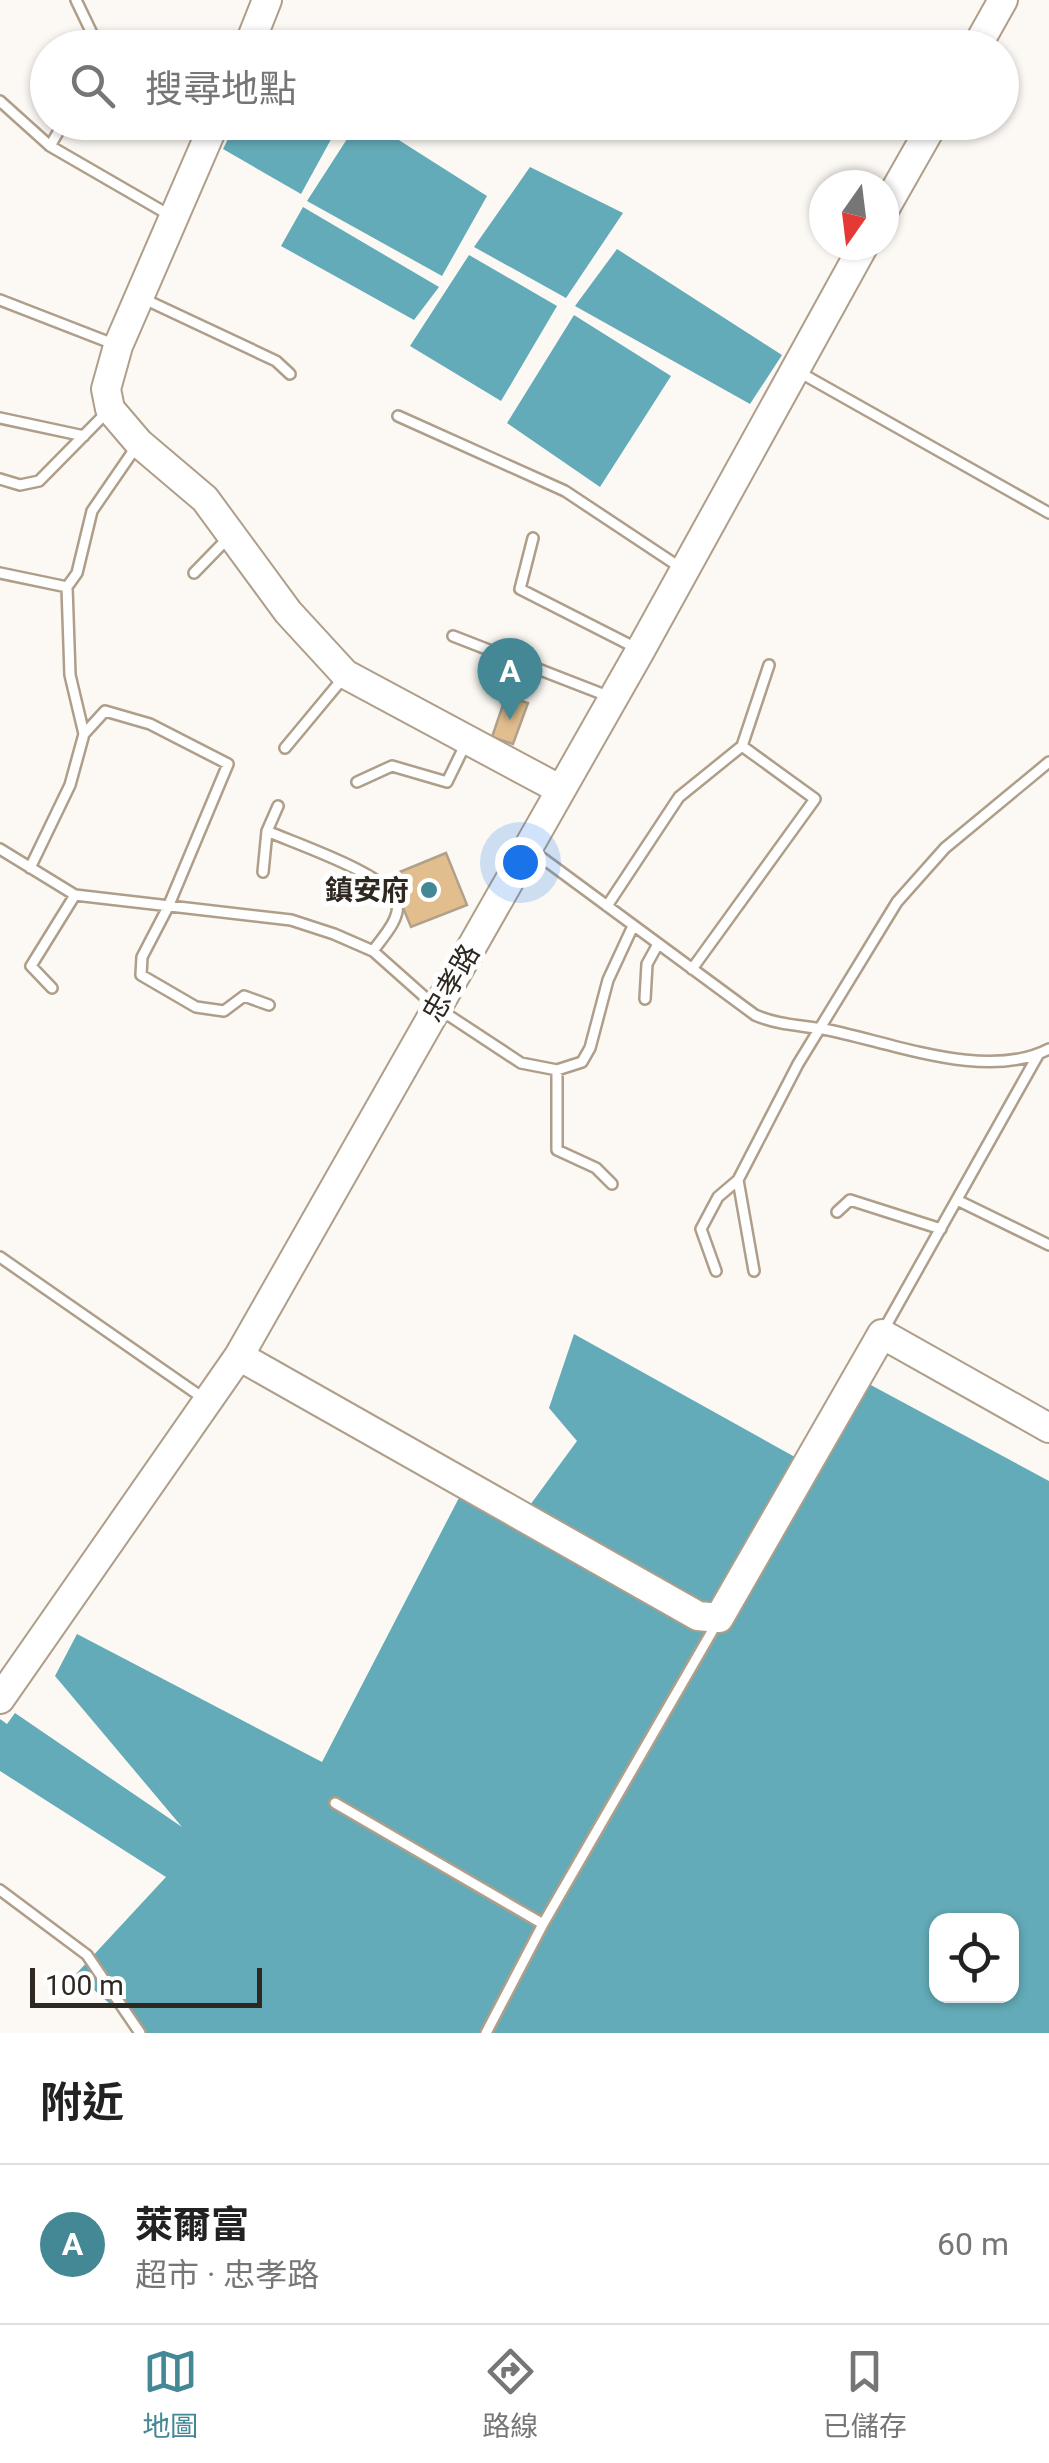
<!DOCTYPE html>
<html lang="zh-TW">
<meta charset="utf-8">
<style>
body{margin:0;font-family:Roboto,"Noto Sans TC",sans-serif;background:#f6f6f6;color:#222}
.controls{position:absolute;right:30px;bottom:30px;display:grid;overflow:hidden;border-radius:20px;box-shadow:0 2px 8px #0004}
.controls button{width:90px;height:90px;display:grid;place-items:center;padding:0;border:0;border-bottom:2px solid #e0e0e0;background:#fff;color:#222;font:50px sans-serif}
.compass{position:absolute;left:809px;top:170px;width:90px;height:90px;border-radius:50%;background:#fff;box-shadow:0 2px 8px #0004;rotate:194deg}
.scale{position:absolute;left:30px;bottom:25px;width:232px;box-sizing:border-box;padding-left:10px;border:5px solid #2f2820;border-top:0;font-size:28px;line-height:35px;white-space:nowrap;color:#2f2820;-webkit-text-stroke:8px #fff;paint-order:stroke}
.you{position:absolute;left:520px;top:862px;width:35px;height:35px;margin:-25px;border:8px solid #fff;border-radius:50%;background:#1a73e8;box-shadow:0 0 0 15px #1a73e833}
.badge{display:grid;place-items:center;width:65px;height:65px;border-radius:50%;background:#438894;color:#fff;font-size:32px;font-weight:700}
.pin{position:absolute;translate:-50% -82px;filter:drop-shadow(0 2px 5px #0008)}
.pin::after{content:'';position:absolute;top:52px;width:35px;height:30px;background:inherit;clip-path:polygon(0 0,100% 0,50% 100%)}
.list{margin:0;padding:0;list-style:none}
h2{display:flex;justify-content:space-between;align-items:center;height:130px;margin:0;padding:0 40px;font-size:42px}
h2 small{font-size:32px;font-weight:400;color:#767676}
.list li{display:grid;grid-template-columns:65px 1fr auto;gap:30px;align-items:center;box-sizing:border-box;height:160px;padding:0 40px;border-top:2px solid #e0e0e0}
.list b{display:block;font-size:38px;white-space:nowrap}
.list p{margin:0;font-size:32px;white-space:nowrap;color:#767676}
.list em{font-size:32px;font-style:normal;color:#767676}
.icon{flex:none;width:55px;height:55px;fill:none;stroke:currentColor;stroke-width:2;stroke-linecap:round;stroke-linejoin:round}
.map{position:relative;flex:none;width:1049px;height:2033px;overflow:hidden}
.search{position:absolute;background:#fff;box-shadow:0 2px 8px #0004;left:30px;right:30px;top:30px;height:110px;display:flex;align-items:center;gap:25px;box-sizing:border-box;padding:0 35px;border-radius:55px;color:#767676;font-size:38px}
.sheet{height:290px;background:#fff}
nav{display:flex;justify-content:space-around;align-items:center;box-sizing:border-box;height:140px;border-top:2px solid #e0e0e0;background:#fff;font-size:28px;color:#767676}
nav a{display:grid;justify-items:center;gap:5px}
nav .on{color:#438894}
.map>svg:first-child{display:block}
</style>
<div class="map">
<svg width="1049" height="2033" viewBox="0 0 1049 2033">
<rect width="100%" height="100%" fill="#fcf9f4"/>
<path fill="#63abb8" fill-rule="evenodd" d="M358,122L372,123L487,196L442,276L307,201Z
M236,123V122L340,123L301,194L223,149Z
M530,167L623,213L566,298L474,247Z
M303,207L439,287L414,320L281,246Z
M617,249L782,355L750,404L575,306Z
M469,255L557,306L501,401L410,346Z
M574,315L671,376L600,487L507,423Z
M574,1334L804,1462L856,1377L1049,1481V2033H143L76,1974L166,1877L0,1771V1719L7,1724L15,1713L182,1827L55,1676L77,1634L322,1762L462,1492L522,1516L577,1441L549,1408ZM936,1920H1012V1996H936Z"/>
<path fill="#e2be8e" stroke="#b1a08b" stroke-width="2.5" d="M506,696L528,703L513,744L492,737Z
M446,853L467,905L411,927L390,876Z"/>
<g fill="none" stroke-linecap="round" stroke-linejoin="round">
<defs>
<path id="lane" d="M76,0L99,48
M0,101L50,146L171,216
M50,146L64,122
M142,298L276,361L290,374
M0,300L116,345
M799,372L1049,513
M398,416L565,491L681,568
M0,418L84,436
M0,479L20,485L39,481L108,411
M533,538L520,589L638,649
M0,573L67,587L77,573L92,511L136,447
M194,573L229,537
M453,636L610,697
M84,734L105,711L150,724L228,764L168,907L142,957L141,975L196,1007L224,1011L244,996L269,1005
M742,746L769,665
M285,748L344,677
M357,782L392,766L447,782L466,743
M267,831C294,843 390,875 397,902C401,919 382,938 373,951
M0,849L75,895L291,920L334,934L373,951L436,1007L521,1063L557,1070L582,1062L590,1048L608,980L633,926
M530,849L755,1015C778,1025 798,1025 823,1029C888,1041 986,1082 1049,1049
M30,868L70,785L84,734L70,675L67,587
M263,872L267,831L278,806
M607,906L679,797L742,746L815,799L692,969
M52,988L31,966L75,895
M645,999L647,964L658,944
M557,1070V1150L596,1168L612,1184
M738,1180L754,1271
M957,1200L1049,1245
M837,1212L850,1200L941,1229
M0,1257L203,1398
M716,1271L701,1229L718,1197L738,1180L798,1064L897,902L945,848L1049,762
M883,1331L1038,1055
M335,1803L543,1924
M0,1890L87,1955L140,2033
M486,2033L543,1924L718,1621"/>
<path id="secondary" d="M248,48L267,0
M976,48L1003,0
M215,122L118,346L106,389L110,409L139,443L205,499L288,612L345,674L561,790
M884,210L934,122
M239,1356L698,1616L719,1618L882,1334L1049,1428
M0,1699L239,1356L640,651L864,245"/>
</defs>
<use href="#lane" stroke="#af9e89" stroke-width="14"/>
<use href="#secondary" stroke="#af9e89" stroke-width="32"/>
<use href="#lane" stroke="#fff" stroke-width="9"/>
<use href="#secondary" stroke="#fff" stroke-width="28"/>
</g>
<circle fill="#438894" stroke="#fff" stroke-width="4" cx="429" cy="890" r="10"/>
<g text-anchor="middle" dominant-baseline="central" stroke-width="10" stroke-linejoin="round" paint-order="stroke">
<g font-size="28" font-weight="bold" fill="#2f2820" stroke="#fff" text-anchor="end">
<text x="409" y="890">鎮安府</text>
</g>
<g font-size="28" fill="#2f2820" stroke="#fff">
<text transform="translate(451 983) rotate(-60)">忠孝路</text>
</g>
</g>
</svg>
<div class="controls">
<button><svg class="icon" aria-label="locate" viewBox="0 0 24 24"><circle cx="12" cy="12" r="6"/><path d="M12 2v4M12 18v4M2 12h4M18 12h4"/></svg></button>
</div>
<svg class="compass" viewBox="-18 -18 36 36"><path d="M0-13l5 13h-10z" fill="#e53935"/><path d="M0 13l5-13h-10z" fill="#767676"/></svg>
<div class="scale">100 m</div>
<div class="you"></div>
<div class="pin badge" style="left:510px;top:720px">A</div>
<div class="search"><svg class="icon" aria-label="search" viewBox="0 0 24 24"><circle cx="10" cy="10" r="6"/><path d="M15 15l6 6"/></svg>搜尋地點</div>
</div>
<section class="sheet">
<h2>附近<small></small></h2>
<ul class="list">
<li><span class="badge">A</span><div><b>萊爾富</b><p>超市 · 忠孝路</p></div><em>60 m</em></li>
</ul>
</section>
<nav>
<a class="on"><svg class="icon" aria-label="map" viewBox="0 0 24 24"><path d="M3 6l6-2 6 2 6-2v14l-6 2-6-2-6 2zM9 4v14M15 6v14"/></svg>地圖</a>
<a><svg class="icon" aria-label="directions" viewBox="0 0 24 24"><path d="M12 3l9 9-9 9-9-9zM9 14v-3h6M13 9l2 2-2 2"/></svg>路線</a>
<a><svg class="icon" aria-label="saved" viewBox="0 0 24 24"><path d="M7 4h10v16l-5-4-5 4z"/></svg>已儲存</a>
</nav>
